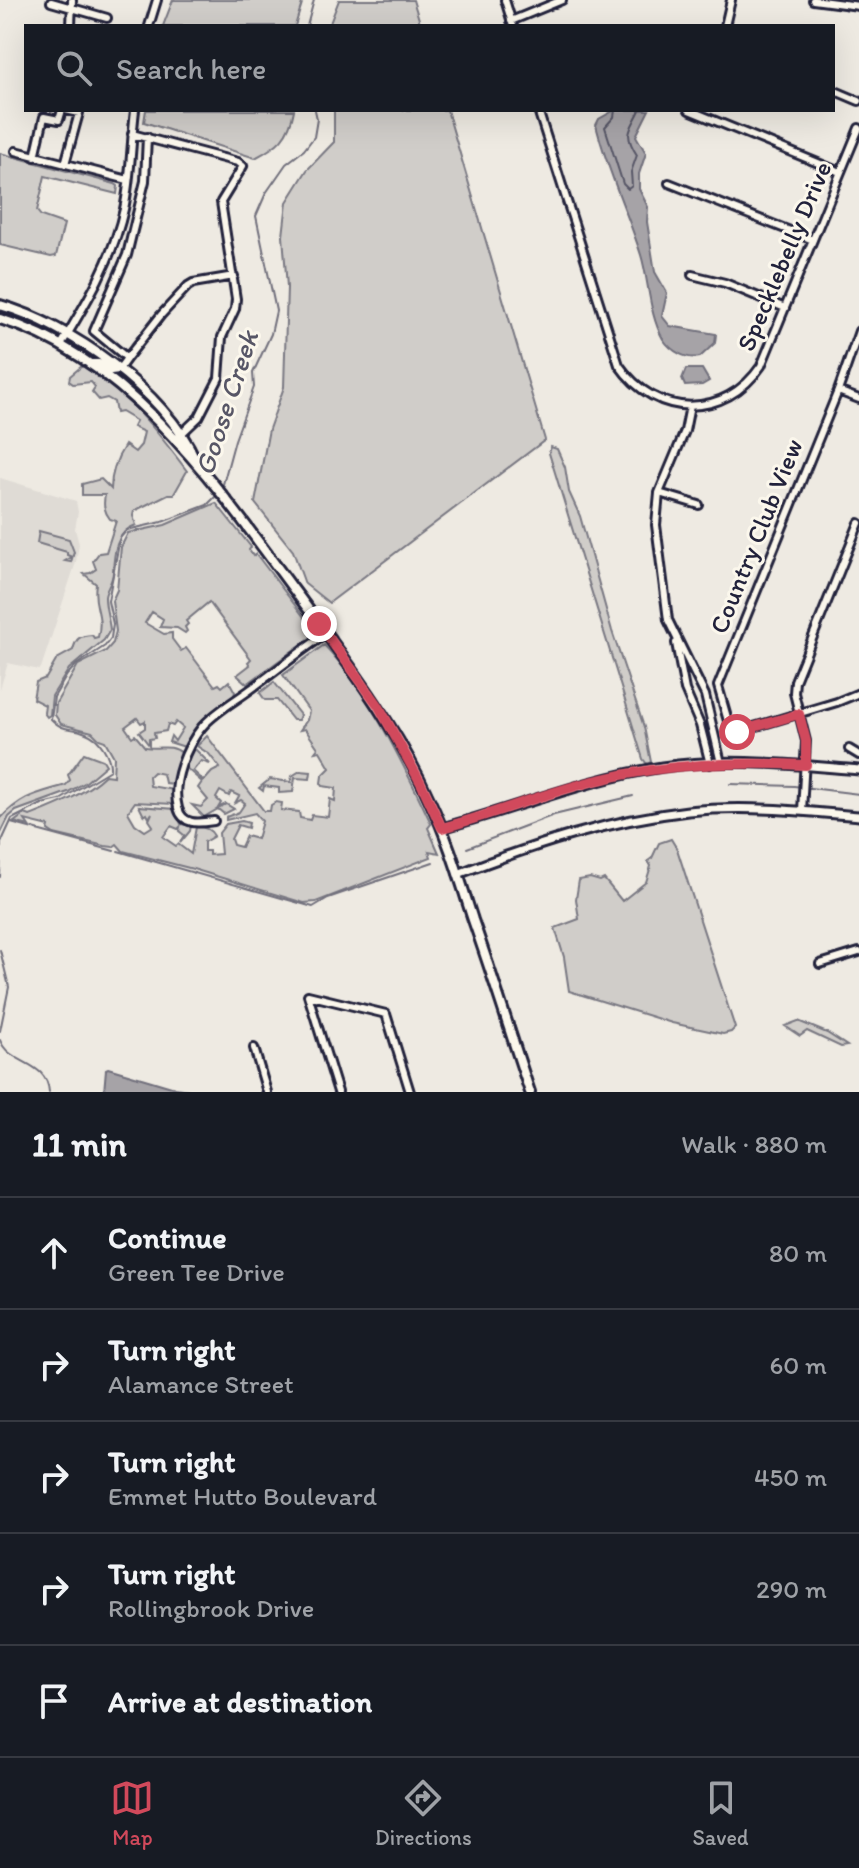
<!DOCTYPE html>
<meta charset="utf-8">
<style>
body{margin:0;font-family:Itim,sans-serif;background:#242831;color:#f1f3f6}
.stop{position:absolute;width:24px;height:24px;margin:-18px;border:6px solid #d1495b;border-radius:50%;background:#fff}
.stop.end{background:#d1495b;border-color:#fff;box-shadow:0 2px 8px #0008}
.list{margin:0;padding:0;list-style:none}
h2{display:flex;justify-content:space-between;align-items:center;height:104px;margin:0;padding:0 32px;font-size:34px}
h2 small{font-size:26px;font-weight:400;color:#9ea1a6}
.list li{display:grid;grid-template-columns:52px 1fr auto;gap:24px;align-items:center;box-sizing:border-box;height:112px;padding:0 32px;border-top:2px solid #363941}
.list b{display:block;font-size:30px;white-space:nowrap}
.list p{margin:0;font-size:26px;white-space:nowrap;color:#9ea1a6}
.list em{font-size:26px;font-style:normal;color:#9ea1a6}
.icon{flex:none;width:44px;height:44px;fill:none;stroke:currentColor;stroke-width:2;stroke-linecap:round;stroke-linejoin:round}
.map{position:relative;flex:none;width:859px;height:1092px;overflow:hidden}
.search{position:absolute;background:#171b24;box-shadow:0 8px 32px #0002;left:24px;right:24px;top:24px;height:88px;display:flex;align-items:center;gap:20px;box-sizing:border-box;padding:0 28px;border-radius:0px;color:#9ea1a6;font-size:30px}
.sheet{height:664px;background:#171b24}
nav{display:flex;justify-content:space-around;align-items:center;box-sizing:border-box;height:112px;border-top:2px solid #363941;background:#171b24;font-size:22px;color:#9ea1a6}
nav a{display:grid;justify-items:center;gap:4px}
nav .on{color:#d1495b}
.map>svg:first-child{display:block}
</style>
<div class="map">
<svg width="859" height="1092" viewBox="0 0 859 1092">
<rect width="100%" height="100%" fill="#eeeae2"/>
<filter id="ink" filterUnits="userSpaceOnUse"><feTurbulence type="fractalNoise" baseFrequency=".0125" numOctaves="2"/><feDisplacementMap in="SourceGraphic" scale="16" xChannelSelector="R" yChannelSelector="G"/><feConvolveMatrix kernelMatrix="1 2 1 2 8 2 1 2 1" color-interpolation-filters="sRGB"/></filter>
<g filter="url(#ink)">
<path fill="#dfdbd5" d="M0,478L76,501L78,512L75,529L79,544L76,562L41,668L39,670L8,663L0,689Z"/>
<path fill="#d0cdc9" stroke="#797882" stroke-width="2" d="M173,0H303L295,26H163Z
M339,0H413L421,26H329Z
M146,110H294C289,137 278,146 255,158L144,122Z
M334,110H447L545,440L329,603L305,584L293,551L255,503L269,429L284,387L287,287L283,236L287,202L307,170L334,142Z
M0,153L115,184L118,186L117,194L45,176L37,211L41,216L64,224L56,256L51,257L0,245Z
M82,366C125,390 158,432 187,471L174,494H168L134,511L133,516L136,525C115,532 114,554 113,572C113,582 106,588 105,597C105,608 109,619 110,630L104,640L69,669L52,696L50,715L47,717L44,713L45,705L33,699L36,682L46,678L57,659L73,650C76,638 79,636 92,635L94,638L98,637C104,612 92,607 96,584L84,574L90,573L96,569L93,561L99,553L106,552L116,521L110,519C104,511 103,505 105,495H82V484L101,479L111,489C111,473 116,459 125,445L135,452L141,445L144,432L133,427L136,421L121,412L116,413L114,402L107,398L99,400L92,392L95,387L91,382L73,384L69,381L70,376Z
M551,447L557,449L565,467L569,492L580,516L612,631L644,727L651,762L647,764L643,759L549,453Z
M216,503L251,547L249,550L253,556L256,554L313,629L314,635L247,684L237,675L250,665L248,662L251,659L209,602L186,621L188,624L185,627L187,631L185,633L177,628L160,627L163,619L152,612L145,623L164,634L172,633V639L181,651L186,648L215,686L219,684L222,687L229,681L235,692L233,697L203,719L185,747L169,742L171,736L175,741L183,728L176,722L173,726L168,724L166,731L154,733L155,738L149,739V745L139,732L145,728V721L141,723L137,718L125,727L132,737L135,735L145,747C159,750 170,743 182,753L175,784L165,783L163,774L153,772L149,776L150,786L174,790V804L135,802L128,812L135,824L145,831L153,826L149,820L152,813L149,818L147,814L144,816L139,806L175,809L181,824L191,826L190,831L180,843L184,835L179,831L180,827L178,829L171,826L163,837L176,846L178,844L191,854L196,827C205,827 211,829 214,836L204,842V851H209V855L221,854L219,833L226,824L242,821L249,823L248,828L238,825L231,839L233,845L241,847L246,836L257,839L262,821L255,813L226,820V817L239,812L245,803L241,800L235,803L239,796L231,792L229,796L220,791L216,798L221,803L218,808L226,804L234,809L224,814L218,809L204,817L192,805L201,807L208,800L198,788L202,782L185,767L193,747L210,764L201,761L193,771L204,781L212,772L220,768L209,754L197,746L207,736L264,811H270L271,805L276,802L282,803L281,810L299,812L300,818L310,820L312,815L328,817L330,799L335,801L336,788L323,786L321,783L322,776L330,768L320,751L315,752L318,748L305,729L300,730L307,720L309,711L283,675L324,645C368,691 403,763 429,819L431,824L428,828L439,853L429,851L431,857L316,902L304,903L193,869L123,851L117,844L113,847L105,846L54,834L48,830L49,826L25,820L29,826L14,822L25,814L30,816C55,806 84,795 105,775L113,776L114,757L105,741L99,739L92,732L61,724L55,715L56,703L78,665L106,651L113,643L116,631L112,601L117,590L121,547L128,533L165,525Z
M39,531L69,539L74,552L71,562L65,561L72,557L67,555V552L37,543Z
M274,682L300,715L298,720H293L277,700H265L260,693Z
M84,753L103,760L106,765L86,782L68,792L16,811L9,817L0,835V819C23,795 36,794 66,785L70,780L68,775Z
M300,771L311,772L310,779L295,778L293,792L279,793V788L264,786L263,791L259,788L270,779L291,782L292,776Z
M671,839L677,849L735,1028L731,1032L723,1034L672,1023L569,991L564,957L555,928L579,919L576,899L579,880L590,878L600,881L604,879L622,901L646,882L651,866L648,861L652,858L659,843Z
M798,1021L827,1033L847,1046L841,1047L807,1031L800,1036L785,1026Z"/>
<path fill="#a6a3a7" stroke="#716f7c" stroke-width="2" d="M615,110H649L636,136L646,153L639,174V189L648,207L647,222L655,272L667,293L662,316L670,326L716,334L715,343L700,357C686,360 671,351 663,339C649,315 649,281 641,255C627,211 607,170 596,125L599,119Z
M686,369H702L709,381L702,385L685,386L682,379Z
M108,1068L175,1088L189,1090L190,1092H104L106,1069Z"/>
<g fill="none" stroke-linecap="round" stroke-linejoin="round">
<path stroke="#575666" stroke-width="2" d="M615,110L614,117L605,127L623,184L628,189L632,186L631,172L637,155C623,133 630,131 640,110"/>
<path stroke="#716f7c" stroke-width="2" d="M307,26L314,0
M222,488L235,440L254,387L253,373L271,334L276,311L256,216L266,193L286,164L304,150L314,137L317,119L315,110
M730,784L794,786L859,794
M11,823L114,851
M467,848L554,815L633,796
M118,851L313,907L328,898L433,862
M0,877L1,843L12,819L42,804L60,800L110,770C111,757 100,738 86,733C70,726 65,733 51,719L54,697L67,675L76,665L105,646L111,638L113,624L108,601L120,538L127,530L162,522L207,505L219,493
M0,950L9,987L0,1031
M0,1040C9,1065 47,1060 49,1092"/>
<defs>
<path id="minor" d="M505,0L513,26
M813,0L859,6
M51,2L107,18
M511,21L562,0
M71,26L72,0
M149,26L157,0
M725,26L731,0
M833,90L859,101
M538,110L619,365C656,419 725,419 761,366L859,128
M689,110L840,172
M132,134L238,162L243,166L221,202L236,299L235,309L222,337L219,378L199,417L179,436
M16,151L128,180
M35,157L44,117L59,120L62,110
M65,164L79,113L66,110
M669,183L813,240
M692,275L725,283L785,308
M859,331L838,391L718,686L728,721L737,732L837,702L859,693
M61,345C87,302 113,259 124,209C131,177 131,143 135,110
M127,358L161,315L188,286L193,283L234,276
M119,369L127,358L94,331L127,255L145,181L147,137
M838,391L859,399
M690,406L685,431L659,493L656,525L668,620L705,695L721,763
M659,493L699,505
M676,643L685,690L700,725L710,764
M849,749L859,755
M802,811L806,741L794,693L795,681L859,523
M214,821C199,823 183,826 178,808C171,782 186,747 202,727C215,712 235,701 251,689C276,671 300,651 326,634
M820,964L859,952
M308,995L386,1014L410,1092
M308,995L338,1092
M254,1048L267,1092"/>
<path id="tertiary" d="M442,828C516,808 586,779 662,767C727,757 794,765 859,770
M458,874C533,845 609,820 688,811C744,805 803,811 859,816"/>
<path id="secondary" d="M0,305C69,324 166,392 195,459
M0,319C131,358 222,493 300,598C348,663 397,727 430,801C448,839 460,880 473,920C493,977 511,1035 530,1092
M90,364H99L111,370L119,369"/>
</defs>
<use href="#minor" stroke="#22223b" stroke-width="12"/>
<use href="#tertiary" stroke="#22223b" stroke-width="13"/>
<use href="#secondary" stroke="#22223b" stroke-width="14"/>
<use href="#minor" stroke="#fbf7ec" stroke-width="6"/>
<use href="#tertiary" stroke="#fbf7ec" stroke-width="7"/>
<use href="#secondary" stroke="#fbf7ec" stroke-width="8"/>
</g>
</g>
<g fill="none" stroke-linecap="round" stroke-linejoin="round" filter="url(#ink)">
<path stroke="#d1495b" stroke-width="10" d="M319,624L378,705L421,783L442,828C495,814 546,792 599,780C668,763 735,762 806,765V741L799,714L737,732"/>
</g>
<g text-anchor="middle" dominant-baseline="central" stroke-width="6" stroke-linejoin="round" paint-order="stroke">
<g font-size="26" fill="#22223b" stroke="#fbf7ec">
<text transform="translate(784 256) rotate(-67)">Specklebelly Drive</text>
<text transform="translate(756 536) rotate(-68)">Country Club View</text>
</g>
<g font-size="28" font-style="italic" fill="#575666" stroke="#fbf7ec">
<text transform="translate(226 403) rotate(-72)">Goose Creek</text>
</g>
</g>
</svg>
<div class="stop" style="left:737px;top:732px"></div>
<div class="stop end" style="left:319px;top:624px"></div>
<div class="search"><svg class="icon" aria-label="search" viewBox="0 0 24 24"><circle cx="10" cy="10" r="6"/><path d="M15 15l6 6"/></svg>Search here</div>
</div>
<section class="sheet">
<h2>11 min<small>Walk · 880 m</small></h2>
<ul class="list">
<li><svg class="icon" aria-label="ahead" viewBox="0 0 24 24"><path d="M12 20V5M6 11l6-6 6 6"/></svg><div><b>Continue</b><p>Green Tee Drive</p></div><em>80 m</em></li>
<li><svg class="icon" aria-label="right" viewBox="0 0 24 24"><path d="M7 20v-9h11M14 6l5 5-5 5"/></svg><div><b>Turn right</b><p>Alamance Street</p></div><em>60 m</em></li>
<li><svg class="icon" aria-label="right" viewBox="0 0 24 24"><path d="M7 20v-9h11M14 6l5 5-5 5"/></svg><div><b>Turn right</b><p>Emmet Hutto Boulevard</p></div><em>450 m</em></li>
<li><svg class="icon" aria-label="right" viewBox="0 0 24 24"><path d="M7 20v-9h11M14 6l5 5-5 5"/></svg><div><b>Turn right</b><p>Rollingbrook Drive</p></div><em>290 m</em></li>
<li><svg class="icon" aria-label="arrive" viewBox="0 0 24 24"><path d="M6 21V4h12l-3 4 3 4H6"/></svg><div><b>Arrive at destination</b></div></li>
</ul>
</section>
<nav>
<a class="on"><svg class="icon" aria-label="map" viewBox="0 0 24 24"><path d="M3 6l6-2 6 2 6-2v14l-6 2-6-2-6 2zM9 4v14M15 6v14"/></svg>Map</a>
<a><svg class="icon" aria-label="directions" viewBox="0 0 24 24"><path d="M12 3l9 9-9 9-9-9zM9 14v-3h6M13 9l2 2-2 2"/></svg>Directions</a>
<a><svg class="icon" aria-label="saved" viewBox="0 0 24 24"><path d="M7 4h10v16l-5-4-5 4z"/></svg>Saved</a>
</nav>
